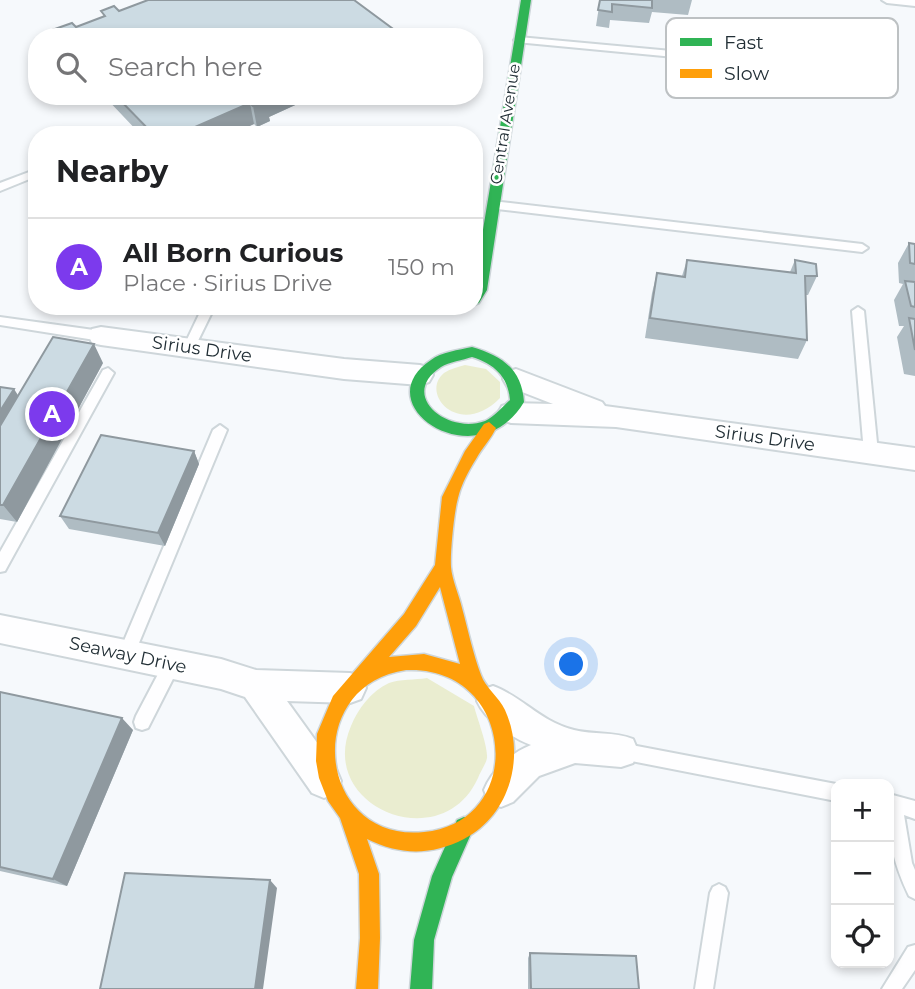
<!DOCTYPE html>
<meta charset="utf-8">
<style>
body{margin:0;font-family:Montserrat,sans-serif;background:#f2f2f2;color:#202124}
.controls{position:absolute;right:21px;bottom:21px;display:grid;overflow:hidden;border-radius:14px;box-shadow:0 4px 10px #0003}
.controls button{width:63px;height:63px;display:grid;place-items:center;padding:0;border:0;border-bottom:2px solid #e0e0e0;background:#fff;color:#202124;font:35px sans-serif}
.you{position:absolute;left:572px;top:665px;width:24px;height:24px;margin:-18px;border:5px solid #fff;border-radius:50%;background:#1a73e8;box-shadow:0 0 0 10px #1a73e833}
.badge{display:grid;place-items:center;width:46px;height:46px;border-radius:50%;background:#7c3aed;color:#fff;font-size:23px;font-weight:700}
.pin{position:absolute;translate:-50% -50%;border:4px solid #fff;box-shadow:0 2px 7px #0006}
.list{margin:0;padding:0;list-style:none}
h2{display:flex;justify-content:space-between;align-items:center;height:91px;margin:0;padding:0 28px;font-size:30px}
h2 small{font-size:23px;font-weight:400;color:#757577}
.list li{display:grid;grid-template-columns:46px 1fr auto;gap:21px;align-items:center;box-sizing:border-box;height:98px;padding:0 28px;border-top:2px solid #e0e0e0}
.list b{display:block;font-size:26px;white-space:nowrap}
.list p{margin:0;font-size:23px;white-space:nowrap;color:#757577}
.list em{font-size:23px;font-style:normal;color:#757577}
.icon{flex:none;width:38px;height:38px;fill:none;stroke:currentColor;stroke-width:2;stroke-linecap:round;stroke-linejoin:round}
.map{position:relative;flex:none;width:915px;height:989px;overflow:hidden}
.search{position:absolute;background:#fff;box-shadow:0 4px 10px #0003;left:28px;top:28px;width:455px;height:77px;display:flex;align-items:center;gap:18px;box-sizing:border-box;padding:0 24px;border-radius:28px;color:#757577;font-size:26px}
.panel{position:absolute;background:#fff;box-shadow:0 4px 10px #0003;left:28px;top:126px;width:455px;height:189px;border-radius:28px}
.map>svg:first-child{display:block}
</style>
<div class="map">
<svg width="915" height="989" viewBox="0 0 915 989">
<rect width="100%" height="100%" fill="#f6f9fc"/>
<path fill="#eaedd0" d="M465,365L486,369L500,382V398C460,439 419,394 444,373C450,369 458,367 465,365Z
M427,678L474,706C477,718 488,746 487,758C486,764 480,772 478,778C442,858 316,807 351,726C358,709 371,691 389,683C400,679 415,680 427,678Z"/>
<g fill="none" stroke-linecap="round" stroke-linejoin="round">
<defs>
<path id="lane" d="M882,0H915V6L887,3Z
M519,37L748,58L753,61L748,64L516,42L514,40Z
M37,169V176L0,191V183Z
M492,201L862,244L868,248L862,252L488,208V202Z
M203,306H215L193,351H185L183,348Z
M858,307L864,311L878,453L876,457H866L864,453L852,311Z
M0,317L101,331L107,336L101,341L0,325Z
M108,368L114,373L5,571L0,572V552L103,370Z
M220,425L227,430L134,655L132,660L126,662L120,660L118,655L213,430Z
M172,657L178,659L180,664L178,669L148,728L142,730L136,728L134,722L136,716L166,659Z
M621,743L836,784V801L621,759L615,757L613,751L615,745Z
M889,794L915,801V819L904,815L912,863L915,870V899L909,896C892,860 887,835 889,794Z
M719,884L725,887L728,893L713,989H695L710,893L713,887Z
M915,945V970L902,989H882L908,947Z"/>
<path id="street" d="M101,327L344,359L420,365L429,368L433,375L429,382L420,385L344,379L101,345L92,343L89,336L92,329Z
M516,369L602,402L605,406L915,448V470L616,427L511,423L502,420L498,413L502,406L511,403L553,404L507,386L503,379L507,372Z
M0,615L221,659L256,670L350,673L361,677L366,688L361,699L350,703L287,701L336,769L341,781L336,793L324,798L312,793L245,697L221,689L0,643Z
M493,686C523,697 539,721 574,730C593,735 614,731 633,739L638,751L633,763L621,767L575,763L539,776L513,802L501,807L489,802L484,790C492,770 511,753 531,745C511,737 486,721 477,701L482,690Z"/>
<path id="fast" d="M521,0H531L487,290L479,303L474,305V284Z
M472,347C502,356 522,369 524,402C478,480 363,405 431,360C441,352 459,350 472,347ZM472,357C494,364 508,376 510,400C502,407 494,417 485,421C447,435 398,395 441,367C449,362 463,360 472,357Z
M464,817L471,820L474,827L452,877L434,940L432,989H410L414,940L432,876L457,820Z"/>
<path id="slow" d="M489,422L496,428C491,439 482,448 476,459C469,470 461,485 458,498C454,512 450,553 451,567C452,580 459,595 462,608C468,630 473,654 481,675C485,687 499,697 505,710C526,756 510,815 464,839C431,856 399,855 367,839L379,874L380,938L378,989H356L360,938L359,874L340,818L328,801L319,778L316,761L317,734L333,696L404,614L435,565L442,497L465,451L484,424ZM440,587L460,664L424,654L389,657L416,626ZM406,670C516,665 528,822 424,832C318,843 300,686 406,670Z"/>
</defs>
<use href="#lane" stroke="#ced6da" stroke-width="4"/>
<use href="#street" stroke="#ced6da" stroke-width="4"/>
<use href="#fast" stroke="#ced6da" stroke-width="3"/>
<use href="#slow" stroke="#ced6da" stroke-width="3"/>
<use href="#lane" fill="#fefeff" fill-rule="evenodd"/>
<use href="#street" fill="#fefeff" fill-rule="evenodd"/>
<use href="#fast" fill="#30b455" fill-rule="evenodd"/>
<use href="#slow" fill="#ff9f0a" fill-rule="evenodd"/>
</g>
<path fill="#afbcc3" d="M600,0H692L688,15L652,12L649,23L610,20L609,28L596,26Z
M104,96H315L269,117L270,121L257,127L254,124L230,135H141Z
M909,243L915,244V376L904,374L897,337L904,326H899L894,300L903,284L899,283L898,263Z
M687,260L790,272L795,260L817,276L808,295H806L807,340L798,359L645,338L652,293L657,273L682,276Z
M103,363L17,522L0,519V387L18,396Z
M194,451L199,464L165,546L69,529L60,516Z
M0,692L133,730L67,886L0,871Z
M530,953L639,989H528V958Z"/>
<path fill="#8f999f" d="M265,96H315L269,117L270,121L257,127L253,106Z
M250,103L254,124L230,135H187L186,131Z
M94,344L103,363L17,522L3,505Z
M14,389L23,403L0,441V411Z
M194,451L199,464L165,546L158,533Z
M122,718L133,730L67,886L53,879Z
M270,880L277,888L263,989H255Z"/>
<path fill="#ccdbe3" stroke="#8f999f" stroke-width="2" d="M148,0H354L404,37H58L52,30L72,23L76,27L105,16L101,11L114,6L119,11Z
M600,0H652V8L612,4V12L598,10Z
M116,96H265L262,98L266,101L253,106L250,103L186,131L189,135H154Z
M909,243L915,244V264L910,263Z
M687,260L796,273L795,260L816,264L817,276H805L807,340L650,318L657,273L685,277Z
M905,281L915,282V307L911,306Z
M909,318L915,319V350Z
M53,337L94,344L3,505H0V426Z
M0,387L14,389L0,411Z
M101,435L194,451L158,533L60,516Z
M0,692L122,718L53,879L0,867Z
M125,873L270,880L255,989H100Z
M530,953L636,956L639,989H531Z"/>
<g text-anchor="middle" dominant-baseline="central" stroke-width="5" stroke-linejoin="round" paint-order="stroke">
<g font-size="16" fill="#222f36" stroke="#fff">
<text transform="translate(505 124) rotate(-81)">Central Avenue</text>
</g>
<g font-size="18" fill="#222f36" stroke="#fff">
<text transform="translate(202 349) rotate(8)">Sirius Drive</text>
<text transform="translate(765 438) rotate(8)">Sirius Drive</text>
<text transform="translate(128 655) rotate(12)">Seaway Drive</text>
</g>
</g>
<rect x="666" y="18" width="232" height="80" rx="10" fill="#fff" stroke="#bdc1c3" stroke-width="2"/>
<rect x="680" y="38" width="32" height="8" fill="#30b455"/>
<rect x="680" y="69" width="32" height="9" fill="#ff9f0a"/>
<g font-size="19" fill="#222f36">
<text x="724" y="49">Fast</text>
<text x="724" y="80">Slow</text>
</g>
</svg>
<div class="controls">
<button>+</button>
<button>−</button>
<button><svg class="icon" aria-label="locate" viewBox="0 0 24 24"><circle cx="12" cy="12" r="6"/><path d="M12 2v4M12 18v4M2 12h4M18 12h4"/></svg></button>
</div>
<div class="you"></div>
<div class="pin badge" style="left:52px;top:414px">A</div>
<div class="search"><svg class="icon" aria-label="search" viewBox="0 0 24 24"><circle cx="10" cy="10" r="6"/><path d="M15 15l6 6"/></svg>Search here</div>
<section class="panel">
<h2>Nearby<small></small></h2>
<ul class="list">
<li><span class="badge">A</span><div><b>All Born Curious</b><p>Place · Sirius Drive</p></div><em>150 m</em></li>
</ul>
</section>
</div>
